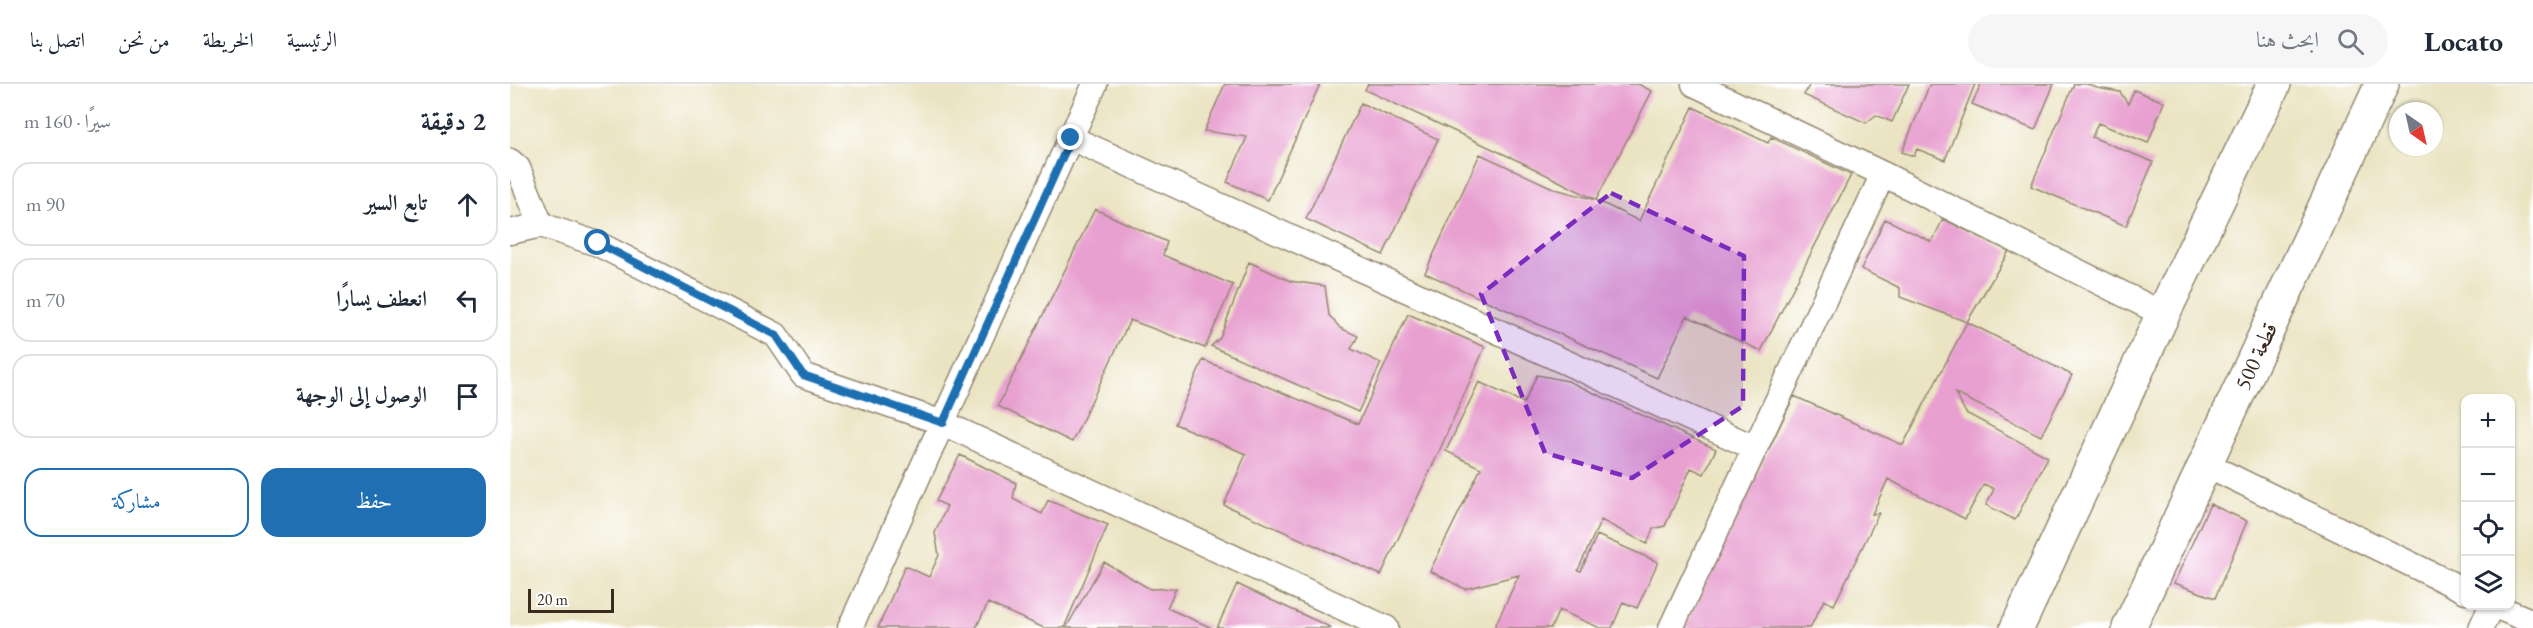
<!DOCTYPE html>
<html lang="ar">
<meta charset="utf-8">
<style>
body{margin:0;font-family:"EB Garamond",Amiri,serif;background:#f6f6f7;color:#1f2937;direction:rtl}
.controls{position:absolute;right:18px;bottom:18px;display:grid;overflow:hidden;border-radius:12px;box-shadow:0 2px 4px #0004}
.controls button{width:54px;height:54px;display:grid;place-items:center;padding:0;border:0;border-bottom:2px solid #e0e1e3;background:#fff;color:#1f2937;font:30px sans-serif}
.compass{position:absolute;left:1879px;top:18px;width:54px;height:54px;border-radius:50%;background:#fff;box-shadow:0 2px 4px #0004;rotate:146deg}
.scale{position:absolute;left:18px;bottom:15px;width:86px;box-sizing:border-box;padding-left:6px;border:3px solid #3b2a1e;border-top:0;font-size:16px;line-height:21px;white-space:nowrap;color:#3b2a1e;-webkit-text-stroke:4px #fff;paint-order:stroke}
.stop{position:absolute;width:18px;height:18px;margin:-14px;border:4px solid #1f6fb2;border-radius:50%;background:#fff}
.stop.end{background:#1f6fb2;border-color:#fff;box-shadow:0 2px 6px #0008}
.list{margin:0;padding:0;list-style:none}
h2{display:flex;justify-content:space-between;align-items:center;height:78px;margin:0;padding:0 24px;font-size:26px}
h2 small{font-size:20px;font-weight:400;color:#747a83}
.list li{display:grid;grid-template-columns:39px 1fr auto;gap:18px;align-items:center;box-sizing:border-box;height:84px;margin:0 12px 12px;padding:0 12px;border:2px solid #e0e1e3;border-radius:18px}
.list b{display:block;font-size:22px;white-space:nowrap}
.list em{font-size:20px;font-style:normal;color:#747a83}
.actions{display:flex;gap:12px;padding:18px 24px}
.actions a{flex:1;padding:14px 0;border:2px solid #1f6fb2;border-radius:18px;text-align:center;font-size:21px;color:#1f6fb2}
.actions .main{background:#1f6fb2;color:#fff}
.icon{flex:none;width:33px;height:33px;fill:none;stroke:currentColor;stroke-width:2;stroke-linecap:round;stroke-linejoin:round}
.map{position:relative;flex:none;width:2023px;height:544px;overflow:hidden;direction:ltr}
header{display:flex;align-items:center;gap:36px;box-sizing:border-box;height:84px;padding:0 30px;background:#fff;border-bottom:2px solid #e0e1e3}
header strong{font-size:28px}
nav{display:flex;gap:33px;margin-inline-start:auto;font-size:21px}
.search{width:420px;height:54px;background:#f6f6f7;display:flex;align-items:center;gap:15px;box-sizing:border-box;padding:0 21px;border-radius:33px;color:#747a83;font-size:22px}
main{display:flex}
aside{flex:1;background:#fff}
.map>svg:first-child{display:block}
</style>
<header>
<strong>Locato</strong>
<div class="search"><svg class="icon" aria-label="search" viewBox="0 0 24 24"><circle cx="10" cy="10" r="6"/><path d="M15 15l6 6"/></svg>ابحث هنا</div>
<nav><a>الرئيسية</a><a>الخريطة</a><a>من نحن</a><a>اتصل بنا</a></nav>
</header>
<main>
<div class="map">
<svg width="2023" height="544" viewBox="0 0 2023 544">
<rect width="100%" height="100%" fill="#fff"/>
<filter id="ink" filterUnits="userSpaceOnUse"><feTurbulence type="fractalNoise" baseFrequency=".0167" numOctaves="2"/><feDisplacementMap in="SourceGraphic" scale="12" xChannelSelector="R" yChannelSelector="G"/><feConvolveMatrix kernelMatrix="1 2 1 2 8 2 1 2 1" color-interpolation-filters="sRGB"/></filter>
<filter id="wash" filterUnits="userSpaceOnUse"><feTurbulence type="fractalNoise" baseFrequency=".008" numOctaves="4" result="noise"/><feDisplacementMap in="SourceGraphic" scale="24" xChannelSelector="R" yChannelSelector="G"/><feGaussianBlur stdDeviation="1.35" result="paint"/><feColorMatrix in="noise" values="0 0 0 0 0 0 0 0 0 0 0 0 0 0 0 0 0 1.4 0 .05"/><feComposite in="paint" operator="in"/></filter>
<g filter="url(#wash)">
<rect width="100%" height="100%" fill="#ebe4c3"/>
<g id="blocks">
<path fill="#e8a0d0" d="M715,0H810L758,116L717,98L737,53L694,47Z
M858,0H1128L1142,7L1086,116L1013,79L855,6Z
M1300,0H1399L1382,38L1366,31L1356,39L1294,11Z
M1420,0H1465L1435,76L1407,65L1404,72L1392,68Z
M1471,0H1544L1525,46L1462,20Z
M1564,0H1577L1587,4L1610,8L1618,20L1624,6L1654,18L1638,59L1588,39L1582,53L1643,78L1616,142L1521,102Z
M851,19L928,55L873,171L796,135Z
M1183,23L1258,59L1261,53L1341,91L1251,267L1177,232L1147,294L915,189L970,70L1045,105L1086,116L1129,137Z
M585,125L657,158L653,171L723,201L695,264L620,236L562,358L488,322Z
M1375,135L1422,158L1433,135L1499,167L1457,238L1390,213V204L1351,185Z
M739,178L780,197L815,202L819,231L830,244L848,252L841,265L871,279L848,328L701,262L710,254Z
M898,230L975,263L927,372L871,491L714,421L736,370L665,340L693,276L848,340Z
M1457,238L1562,291L1531,352L1445,309L1456,329L1538,373L1505,436L1476,421L1484,405L1474,400L1455,435L1378,395L1362,430L1369,429L1324,521L1314,516L1300,544H1174L1284,312L1393,361Z
M1027,291L1058,297L1206,365L1194,390L1181,384L1155,442L1143,445L1137,460L1091,436L1068,486L1071,487L1087,451L1148,478L1127,524L1113,518L1102,544H1090L1049,526L1041,544H984L1009,491L955,505L920,487L971,384L936,367L969,298L1014,319Z
M450,371L506,399L503,415L532,430L538,416L598,441L554,544H534L478,519L466,544H368L395,482L419,493L429,471L425,449L437,422L426,417Z
M1700,420L1737,437L1705,514L1664,499Z
M594,478L640,505L666,504L657,524L702,544H556Z
M727,500L761,516L822,544H707Z"/>
</g>
</g>
<g filter="url(#ink)">
<use href="#blocks" fill-opacity="0" stroke="#938770" stroke-width="1.5"/>
<g fill="none" stroke-linecap="round" stroke-linejoin="round">
<defs>
<path id="street" d="M1184,0L1373,90L1653,230
M561,54L1245,364
M0,77L8,84L31,141
M0,148L31,141L88,160L266,251L293,291L433,339L876,544
M1695,380L1956,507
M1985,522L2023,538
M340,544L585,0
M1161,544L1373,90
M1971,544L1981,522"/>
<path id="secondary" d="M1507,544L1653,230L1764,0
M1619,544L1872,0"/>
</defs>
<use href="#street" stroke="#938770" stroke-width="27"/>
<use href="#secondary" stroke="#938770" stroke-width="36"/>
<use href="#street" stroke="#fff" stroke-width="24"/>
<use href="#secondary" stroke="#fff" stroke-width="33"/>
</g>
</g>
<g fill="none" stroke-linecap="round" stroke-linejoin="round" filter="url(#ink)">
<path stroke="#1f6fb2" stroke-width="8" d="M88,159L266,251L293,291L433,339L561,54"/>
</g>
<path fill="#7b2cbf" fill-opacity="0.2" stroke="#7b2cbf" stroke-width="4.5" stroke-dasharray="12 8" stroke-linejoin="round" d="M1101,109L1234,172L1233,322L1122,394L1035,369L971,210Z"/>
<g text-anchor="middle" dominant-baseline="central" stroke-width="5" stroke-linejoin="round" paint-order="stroke">
<g font-size="22" fill="#3b2a1e" stroke="#fff">
<text transform="translate(1746 272) rotate(-65)">قطعة 500</text>
</g>
</g>
</svg>
<div class="controls">
<button>+</button>
<button>−</button>
<button><svg class="icon" aria-label="locate" viewBox="0 0 24 24"><circle cx="12" cy="12" r="6"/><path d="M12 2v4M12 18v4M2 12h4M18 12h4"/></svg></button>
<button><svg class="icon" aria-label="layers" viewBox="0 0 24 24"><path d="M12 4l9 5-9 5-9-5zM3 14l9 5 9-5"/></svg></button>
</div>
<svg class="compass" viewBox="-18 -18 36 36"><path d="M0-13l5 13h-10z" fill="#e53935"/><path d="M0 13l5-13h-10z" fill="#747a83"/></svg>
<div class="scale">20 m</div>
<div class="stop" style="left:88px;top:159px"></div>
<div class="stop end" style="left:561px;top:54px"></div>
</div>
<aside>
<h2>2 دقيقة<small>سيرًا · 160 m</small></h2>
<ul class="list">
<li><svg class="icon" aria-label="ahead" viewBox="0 0 24 24"><path d="M12 20V5M6 11l6-6 6 6"/></svg><div><b>تابع السير</b></div><em>90 m</em></li>
<li><svg class="icon" aria-label="left" viewBox="0 0 24 24"><path d="M17 20v-9H6M10 6l-5 5 5 5"/></svg><div><b>انعطف يسارًا</b></div><em>70 m</em></li>
<li><svg class="icon" aria-label="arrive" viewBox="0 0 24 24"><path d="M6 21V4h12l-3 4 3 4H6"/></svg><div><b>الوصول إلى الوجهة</b></div></li>
</ul>
<div class="actions"><a class="main">حفظ</a><a>مشاركة</a></div>
</aside>
</main>
